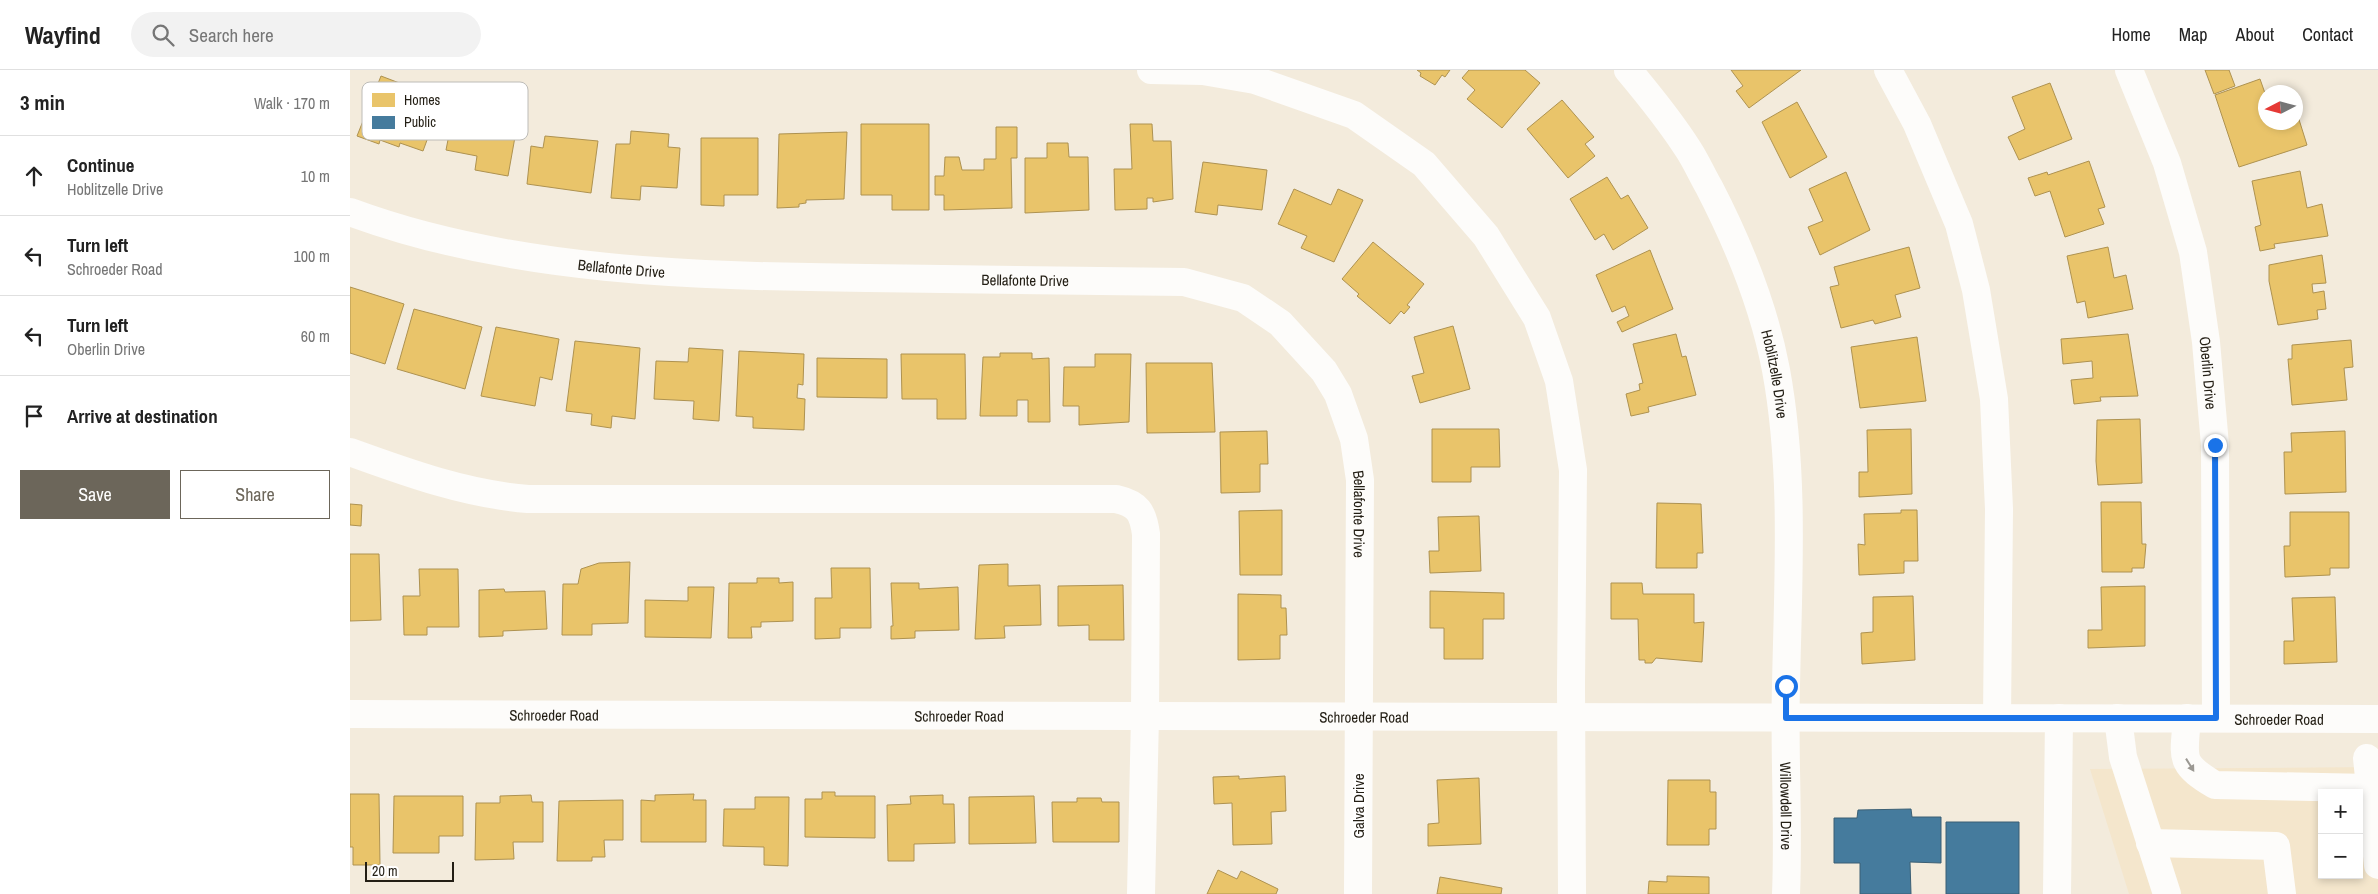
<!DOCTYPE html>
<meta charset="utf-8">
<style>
body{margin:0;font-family:"Archivo Narrow",sans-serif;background:#f2f2f2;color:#222}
.controls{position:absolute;right:15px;bottom:15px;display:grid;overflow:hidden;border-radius:0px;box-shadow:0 2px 8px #0003}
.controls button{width:45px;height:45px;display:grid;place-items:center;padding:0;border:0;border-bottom:1px solid #e0e0e0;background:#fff;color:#222;font:25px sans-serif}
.compass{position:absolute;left:1908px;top:15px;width:45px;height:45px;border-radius:50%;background:#fff;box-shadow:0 2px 8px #0003;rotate:264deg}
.scale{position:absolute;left:15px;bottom:12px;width:89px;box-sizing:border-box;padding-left:5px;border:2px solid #231e14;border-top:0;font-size:14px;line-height:18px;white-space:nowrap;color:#231e14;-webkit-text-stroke:4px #fff;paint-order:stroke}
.stop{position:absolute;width:15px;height:15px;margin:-11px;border:4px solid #1a73e8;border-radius:50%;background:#fff}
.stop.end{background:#1a73e8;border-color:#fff;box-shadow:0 1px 5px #0008}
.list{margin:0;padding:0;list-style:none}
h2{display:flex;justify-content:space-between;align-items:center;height:65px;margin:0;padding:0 20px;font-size:21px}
h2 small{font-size:16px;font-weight:400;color:#767676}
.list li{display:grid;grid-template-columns:32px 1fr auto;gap:15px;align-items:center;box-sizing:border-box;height:80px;padding:0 20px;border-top:1px solid #e0e0e0}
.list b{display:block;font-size:19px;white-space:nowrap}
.list p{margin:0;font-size:16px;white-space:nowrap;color:#767676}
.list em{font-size:16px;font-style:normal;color:#767676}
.actions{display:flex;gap:10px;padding:15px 20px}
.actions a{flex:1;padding:11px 0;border:1px solid #6c665a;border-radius:0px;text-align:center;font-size:18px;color:#6c665a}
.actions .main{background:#6c665a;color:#fff}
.icon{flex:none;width:28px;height:28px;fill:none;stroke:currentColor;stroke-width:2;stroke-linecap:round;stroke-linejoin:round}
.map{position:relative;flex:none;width:2028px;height:824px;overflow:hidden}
header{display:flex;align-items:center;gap:30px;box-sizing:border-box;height:70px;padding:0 25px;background:#fff;border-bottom:1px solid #e0e0e0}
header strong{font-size:24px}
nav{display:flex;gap:28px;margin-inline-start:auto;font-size:18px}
.search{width:350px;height:45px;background:#f2f2f2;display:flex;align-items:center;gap:12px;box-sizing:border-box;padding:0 18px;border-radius:28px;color:#767676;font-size:19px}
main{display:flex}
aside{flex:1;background:#fff}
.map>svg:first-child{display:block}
</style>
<header>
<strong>Wayfind</strong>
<div class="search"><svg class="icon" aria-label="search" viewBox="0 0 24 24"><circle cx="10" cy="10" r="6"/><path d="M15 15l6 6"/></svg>Search here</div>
<nav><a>Home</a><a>Map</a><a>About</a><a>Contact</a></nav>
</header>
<main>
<aside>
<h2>3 min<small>Walk · 170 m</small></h2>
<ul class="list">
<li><svg class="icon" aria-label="ahead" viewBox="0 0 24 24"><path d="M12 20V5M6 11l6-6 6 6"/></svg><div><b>Continue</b><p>Hoblitzelle Drive</p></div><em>10 m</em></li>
<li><svg class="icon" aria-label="left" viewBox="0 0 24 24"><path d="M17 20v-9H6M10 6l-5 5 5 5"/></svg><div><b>Turn left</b><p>Schroeder Road</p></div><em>100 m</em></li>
<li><svg class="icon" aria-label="left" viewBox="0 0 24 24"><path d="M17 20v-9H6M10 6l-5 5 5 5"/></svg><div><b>Turn left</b><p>Oberlin Drive</p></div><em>60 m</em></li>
<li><svg class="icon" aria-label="arrive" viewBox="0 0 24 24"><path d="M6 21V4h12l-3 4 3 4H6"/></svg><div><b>Arrive at destination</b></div></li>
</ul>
<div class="actions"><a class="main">Save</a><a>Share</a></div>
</aside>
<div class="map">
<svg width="2028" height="824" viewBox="0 0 2028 824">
<rect width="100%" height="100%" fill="#f3ebdc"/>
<path fill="#f4e6cc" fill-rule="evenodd" d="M2028,697V824H1779L1740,699ZM1972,723H2009V805H1972Z"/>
<path fill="#e9c46a" stroke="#ae9250" d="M1067,0H1100L1095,7L1092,5L1085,15L1070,6L1071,3Z
M1119,0H1175L1190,13L1152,58L1117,29L1125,20L1112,8Z
M1381,0H1451L1399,38L1386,21L1393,16Z
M1855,0H1879L1885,16L1864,24Z
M31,6L52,14L48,26L88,40L73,81L50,73L49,77L30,70L29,74L7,66Z
M1910,9L1916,26V52H1946V40L1957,75L1889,97L1865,25Z
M1700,13L1722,69L1669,90L1658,67L1675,59L1662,27Z
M1212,30L1244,67L1235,74L1245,86L1218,108L1177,59Z
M1447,32L1477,87L1440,108L1412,52Z
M147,35L170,39L158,106L125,100L127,86L96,80L103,44L144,52Z
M511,54H579V140H542V125H511Z
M780,54H802L803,71H821L823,129L803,132V128H797V139L765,140L764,99H782Z
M646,57H667V88H661L662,138L594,140V125H585V106H594L595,87H609L612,100H634V89H646Z
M281,61L319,64L318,77L330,78L327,118L291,116L290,130L261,128L266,74H280Z
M497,62L494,129L456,130V133L449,134V137L427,138L429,64Z
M195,66L248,71L241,123L177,114L181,76L193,78Z
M351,68H408V125H374V136L351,135Z
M697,73H718L719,87H738L739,140L675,143V88H697Z
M1739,91L1755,137L1748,139L1754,154L1715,167L1700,121L1685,126L1678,108L1697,102L1698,105Z
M853,92L917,100L912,140L868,135L867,145L845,142Z
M1950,101L1957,138L1972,134L1978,166L1924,174L1925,178L1910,181L1905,157L1911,155L1902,111Z
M1496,102L1520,160L1470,185L1458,157L1473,151L1459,119Z
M1257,107L1271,129L1278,125L1298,158L1263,180L1254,164L1245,170L1220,129Z
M944,119L981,135L988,119L1013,130L984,192L951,178L957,166L928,154Z
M1023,172L1074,214L1057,235L1060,237L1054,244L1051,241L1040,254L1007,226L1009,224L992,209Z
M1559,177L1570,218L1545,225L1551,247L1525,254L1523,250L1491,258L1480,217L1489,215L1484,197Z
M1758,177L1764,208L1776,205L1783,239L1738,248L1735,231L1727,233L1717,186Z
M1300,180L1323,239L1272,262L1267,252L1279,246L1275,236L1262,242L1246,205Z
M1972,185L1976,213L1962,214L1963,223L1974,221L1976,239L1967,240L1968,249L1928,255L1919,211V195Z
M0,217L54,234L35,294L0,283Z
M64,239L132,257L115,319L47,299Z
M1103,256L1120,319L1070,333L1062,306L1074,303L1064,267Z
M146,257L209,269L202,310L190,307L185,336L131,326Z
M1326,264L1332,287L1336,286L1346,325L1298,337L1299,342L1281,346L1276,324L1290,320L1289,314L1293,313L1283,274Z
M1778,264L1788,326L1750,327L1751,331L1724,334L1721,310L1743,308L1742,291L1713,294L1711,269Z
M1567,267L1576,331L1510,338L1501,277Z
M2001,270L2003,297L1994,298L1997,330L1942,335L1938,289H1942V275Z
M225,271L290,278L285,349L262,346L261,358L241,355L242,344L216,341Z
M339,278L373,280L369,351L343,349L344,331L304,329L306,291L338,292Z
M389,281L454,284L453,315L448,314L447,328L455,329L454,360L403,358V347L386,346Z
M650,283H682V289L699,288L700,352H678V330H667V346H630L633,287H650Z
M551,284H615L616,349H587V329H552Z
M745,284H781L779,352L729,355V336H713L714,297H745Z
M467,288L537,289V328L467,327Z
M796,293H862L865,362L797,363Z
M1790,349L1792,413L1748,415L1746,391L1747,350Z
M1082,359H1149L1150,397H1121V412H1082Z
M1561,359L1562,424L1509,427V402H1518L1517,360Z
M917,361L918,394H910V422L871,423L870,362Z
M1995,361L1996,422L1935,424L1934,382H1942L1941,363Z
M1751,432H1791L1792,474H1796L1794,498H1782V502H1752Z
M1307,433L1351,434L1353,483H1347V498H1306Z
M0,434L12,435L11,456L0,455Z
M932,440V505H890L889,441Z
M1551,440H1567L1568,491H1554V503L1509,505L1508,474L1515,475L1514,444L1551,443Z
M1940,442H1999V498H1980V505L1935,507L1934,476H1940Z
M1129,446L1131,501L1080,503L1079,481H1089L1088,447Z
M0,484H29L31,550L0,551Z
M280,492L278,553L242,554V565H212L213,514H228L231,499L249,493Z
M658,494V516L690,515L691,555L654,556L655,568L625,569L629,495Z
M481,498H520L521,558H490V568L465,569V528H482Z
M69,499H108L109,557H77V565H54L53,526H70Z
M407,508H429V513L443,512V551L411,552V557H401L402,568H378L379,513H407Z
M541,513H569V519L608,517L609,560L565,561V568L541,569V556H543Z
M1261,513H1292L1293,524H1344V553L1354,552L1352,592L1306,588L1302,593H1295V590H1289L1288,549H1261Z
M773,515L774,570H739V555L708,556V516Z
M1795,516V576L1738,578V560H1752L1751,517Z
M338,517H364L361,568L295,567V530L338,531Z
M154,519L155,522L195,521L197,559L153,561V566L129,567V520Z
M1080,521L1154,523V549H1133V589H1094V558H1080Z
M888,524L931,525V538H936L937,565H930V589L888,590Z
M1563,526L1565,590L1512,594L1511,563L1523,562V527Z
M1985,527L1987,592L1934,594V571H1944L1942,528Z
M889,706V709L935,706L936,741L921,742L922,774L883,775L882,733L864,734L863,707Z
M1129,708L1131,774L1078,776V754L1089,753L1087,710Z
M1318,710H1360V722H1366V759H1359V775H1317Z
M472,722H485V726H525V768L455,767V729H472Z
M0,724H29L30,795H3V777H0Z
M344,724L343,730H356V772H291V730L305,731V725Z
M181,725L182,732H193V772H163L164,789L125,790L126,733H150V726Z
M593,725V734H604L605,773L564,774V791H538L537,735L561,734L560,726Z
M44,726H113V766H89V783H43Z
M684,726L686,773L619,774V727Z
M405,727H439L438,796L414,795V777L373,776L374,739H405Z
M727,728H751L752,732H769V772H703L702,732H727Z
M273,730V770H254L255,787H242V791H207L209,731Z
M868,800L887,809L891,801L928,819L926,824H857Z
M1317,806L1359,807V824H1298L1299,811L1317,812Z
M1090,807L1152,818L1151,824H1087Z"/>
<path fill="#457b9d" stroke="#3b5f74" d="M1561,739L1562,747H1591V793L1560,792L1561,824H1510V793H1484V748H1507L1508,740Z
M1596,752H1669V824H1596Z"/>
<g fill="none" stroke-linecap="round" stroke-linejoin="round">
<g stroke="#fdfcfa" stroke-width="28">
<path d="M801,0L853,1L905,10L1004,45L1074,94L1136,166L1187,248L1209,311L1223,400L1221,615L1222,824"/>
<path id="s1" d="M1278,0C1299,25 1320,51 1338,79C1346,91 1352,105 1359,117C1389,175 1414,236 1426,300C1445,403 1438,511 1436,616C1434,685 1439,754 1436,824"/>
<path d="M1538,0L1567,54L1609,154L1626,220L1644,329L1649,439L1647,648"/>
<path id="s2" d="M1779,0L1817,93L1843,182L1856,272L1865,375L1866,648"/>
<path id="s3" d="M0,142C162,202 346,206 517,208C623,209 729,210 834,212L893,228L930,253L974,301L988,324L1004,369L1010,410L1008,824"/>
<path d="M0,382C58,403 116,424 178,429H766C788,434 793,442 796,464L795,646L791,824"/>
<path id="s4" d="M0,644L2028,649"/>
<path d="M1768,648L1773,687L1817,824"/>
<path d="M1837,648C1834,688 1828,693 1865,715L2020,718"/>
<path d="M2017,688L2028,795"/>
<path d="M1800,773L1926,776L1932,824"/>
<path d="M1707,824L1709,648"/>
</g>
</g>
<defs><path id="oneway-solid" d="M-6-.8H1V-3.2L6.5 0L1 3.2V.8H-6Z" transform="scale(1.25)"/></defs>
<use fill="#9b9892" href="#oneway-solid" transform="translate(1840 695) rotate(58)"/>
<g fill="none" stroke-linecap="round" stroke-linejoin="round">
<path stroke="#1a73e8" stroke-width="6" d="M1436,616V648H1866L1865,375"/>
</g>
<g text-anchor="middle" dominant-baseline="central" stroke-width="5" stroke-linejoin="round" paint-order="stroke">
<g font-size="15" fill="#231e14" stroke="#fff">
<text stroke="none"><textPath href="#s3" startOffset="278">Bellafonte Drive</textPath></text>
<text stroke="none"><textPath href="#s3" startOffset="682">Bellafonte Drive</textPath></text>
<text stroke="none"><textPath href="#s2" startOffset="315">Oberlin Drive</textPath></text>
<text stroke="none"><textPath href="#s1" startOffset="342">Hoblitzelle Drive</textPath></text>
<text stroke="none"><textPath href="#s3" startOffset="1162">Bellafonte Drive</textPath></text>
<text stroke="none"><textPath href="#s4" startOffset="204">Schroeder Road</textPath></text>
<text stroke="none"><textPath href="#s4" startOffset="609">Schroeder Road</textPath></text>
<text stroke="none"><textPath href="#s4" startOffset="1014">Schroeder Road</textPath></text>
<text stroke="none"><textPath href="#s4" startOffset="1929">Schroeder Road</textPath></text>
<text transform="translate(1008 736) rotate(-90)">Galva Drive</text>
<text stroke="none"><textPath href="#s1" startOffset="775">Willowdell Drive</textPath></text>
</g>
</g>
<rect x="12" y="12" width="166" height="58" rx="8" fill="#fff" stroke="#bdbcb8" stroke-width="1"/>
<rect x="22" y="23" width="23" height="14" fill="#e9c46a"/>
<rect x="22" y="46" width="23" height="13" fill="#457b9d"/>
<g font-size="14" fill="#231e14">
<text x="54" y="35">Homes</text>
<text x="54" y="57">Public</text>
</g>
</svg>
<div class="controls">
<button>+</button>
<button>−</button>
</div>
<svg class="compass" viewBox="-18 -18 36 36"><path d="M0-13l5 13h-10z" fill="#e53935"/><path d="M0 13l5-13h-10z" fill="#767676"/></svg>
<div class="scale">20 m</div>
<div class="stop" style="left:1436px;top:616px"></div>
<div class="stop end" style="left:1865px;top:375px"></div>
</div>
</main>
